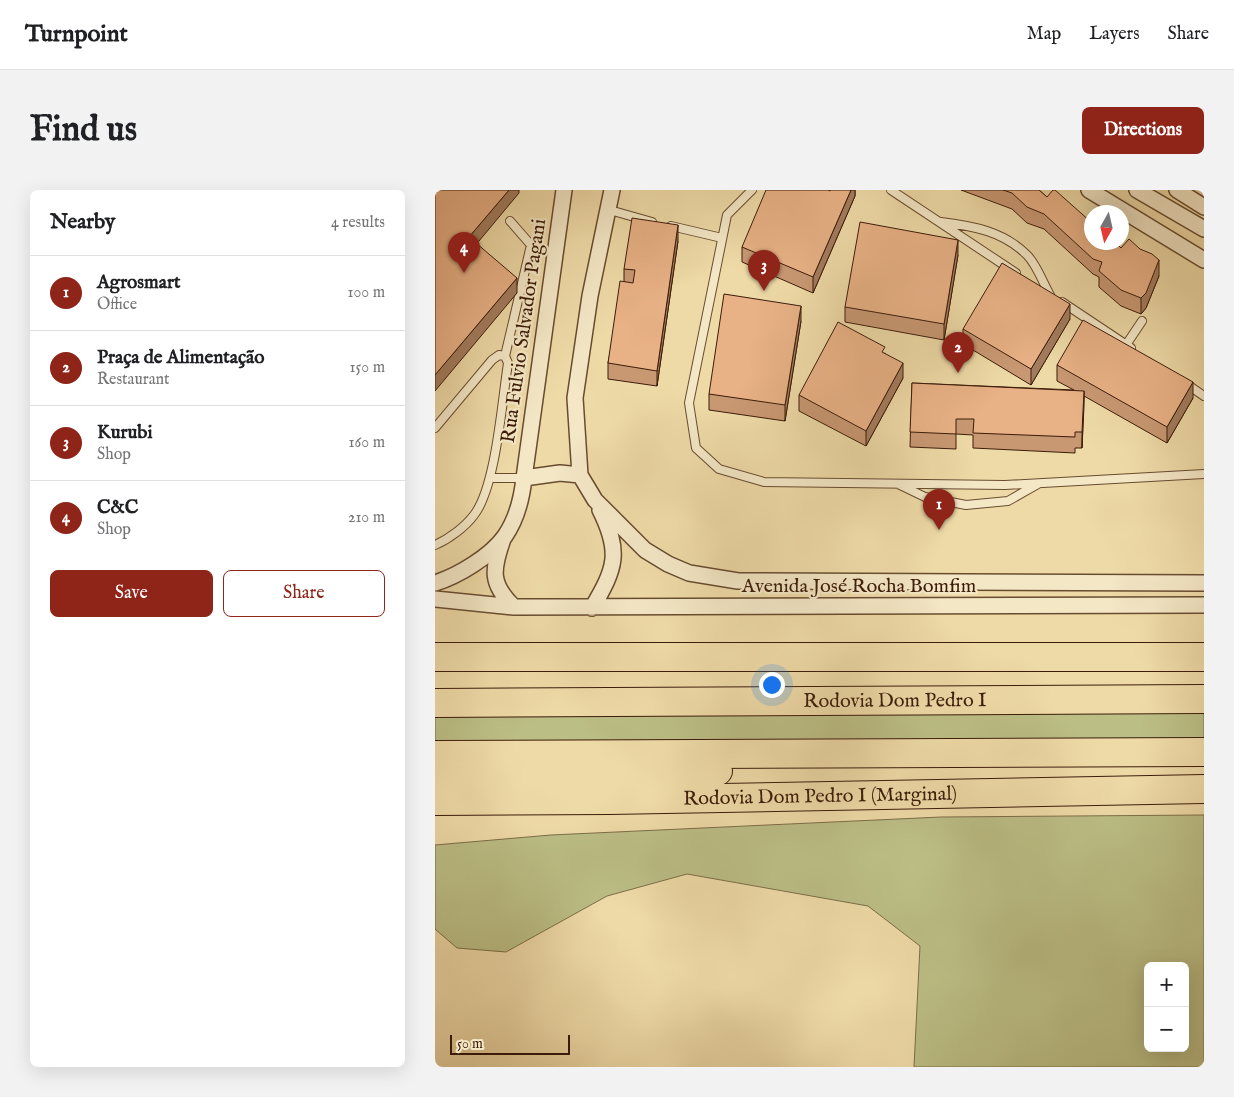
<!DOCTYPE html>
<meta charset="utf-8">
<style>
body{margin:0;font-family:"IM FELL English",serif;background:#f2f2f2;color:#202124}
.controls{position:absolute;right:15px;bottom:15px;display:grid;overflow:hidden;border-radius:8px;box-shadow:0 5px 20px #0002}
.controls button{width:45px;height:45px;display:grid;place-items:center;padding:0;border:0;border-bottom:1px solid #e0e0e0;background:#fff;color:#202124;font:25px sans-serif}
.compass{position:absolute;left:649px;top:15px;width:45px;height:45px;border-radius:50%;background:#fff;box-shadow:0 5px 20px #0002;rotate:188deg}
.scale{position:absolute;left:15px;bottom:12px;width:120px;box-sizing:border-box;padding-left:5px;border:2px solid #3c1c09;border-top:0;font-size:14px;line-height:18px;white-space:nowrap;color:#3c1c09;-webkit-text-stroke:4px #f4e7c6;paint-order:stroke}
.you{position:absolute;left:336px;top:494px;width:18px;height:18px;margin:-12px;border:4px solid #fff;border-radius:50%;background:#1a73e8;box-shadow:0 0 0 8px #1a73e833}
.badge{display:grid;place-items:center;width:32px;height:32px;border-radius:50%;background:#8f2418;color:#fff;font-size:16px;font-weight:700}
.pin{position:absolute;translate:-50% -41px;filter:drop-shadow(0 1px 2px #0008)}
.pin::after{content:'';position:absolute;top:26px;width:18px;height:15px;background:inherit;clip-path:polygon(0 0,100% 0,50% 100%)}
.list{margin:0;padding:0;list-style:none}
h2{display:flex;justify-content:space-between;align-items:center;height:65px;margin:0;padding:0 20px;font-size:21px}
h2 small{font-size:16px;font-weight:400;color:#757577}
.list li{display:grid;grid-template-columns:32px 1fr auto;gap:15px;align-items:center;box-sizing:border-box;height:75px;padding:0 20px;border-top:1px solid #e0e0e0}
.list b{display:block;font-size:19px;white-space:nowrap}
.list p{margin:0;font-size:16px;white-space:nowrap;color:#757577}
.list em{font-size:16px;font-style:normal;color:#757577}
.actions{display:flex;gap:10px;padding:15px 20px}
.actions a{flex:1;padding:11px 0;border:1px solid #8f2418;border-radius:8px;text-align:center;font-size:18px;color:#8f2418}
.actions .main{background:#8f2418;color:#fff}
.map{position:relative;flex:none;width:769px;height:877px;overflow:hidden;border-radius:8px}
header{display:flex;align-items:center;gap:30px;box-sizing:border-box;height:70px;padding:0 25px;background:#fff;border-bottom:1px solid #e0e0e0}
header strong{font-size:24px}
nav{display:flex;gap:28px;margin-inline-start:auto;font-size:18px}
.intro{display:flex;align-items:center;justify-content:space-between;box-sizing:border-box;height:120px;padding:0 30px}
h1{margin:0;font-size:35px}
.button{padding:12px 22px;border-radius:8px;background:#8f2418;color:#fff;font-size:18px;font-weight:700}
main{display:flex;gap:30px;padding:0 30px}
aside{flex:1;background:#fff;border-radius:8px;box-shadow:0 5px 20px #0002}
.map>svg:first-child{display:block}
</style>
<header>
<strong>Turnpoint</strong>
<nav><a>Map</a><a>Layers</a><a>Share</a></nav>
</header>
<div class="intro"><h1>Find us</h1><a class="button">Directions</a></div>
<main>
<aside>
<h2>Nearby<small>4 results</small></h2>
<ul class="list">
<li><span class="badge">1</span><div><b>Agrosmart</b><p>Office</p></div><em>100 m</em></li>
<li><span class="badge">2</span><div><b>Praça de Alimentação</b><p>Restaurant</p></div><em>150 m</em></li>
<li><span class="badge">3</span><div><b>Kurubi</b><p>Shop</p></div><em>160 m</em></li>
<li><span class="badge">4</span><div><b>C&amp;C</b><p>Shop</p></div><em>210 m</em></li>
</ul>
<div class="actions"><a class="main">Save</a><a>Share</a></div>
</aside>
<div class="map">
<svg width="769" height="877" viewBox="0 0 769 877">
<rect width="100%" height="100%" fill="#eedaa7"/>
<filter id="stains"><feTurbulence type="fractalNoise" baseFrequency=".004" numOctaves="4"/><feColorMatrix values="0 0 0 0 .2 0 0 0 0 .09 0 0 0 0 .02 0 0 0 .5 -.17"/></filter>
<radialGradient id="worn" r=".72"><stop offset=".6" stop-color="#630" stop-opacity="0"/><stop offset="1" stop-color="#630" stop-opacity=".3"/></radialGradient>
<path fill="#bbbe85" stroke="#7c6d47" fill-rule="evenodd" d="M769,523V552L0,553V524Z
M769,625V877H479L485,756L433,716L252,684L172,706L71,762L22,758L0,739V655L116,645L506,627ZM713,776H750V858H713Z"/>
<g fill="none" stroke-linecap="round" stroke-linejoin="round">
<defs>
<path id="lane" d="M317,0L292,25L254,213L261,258L284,279L329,292L570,295L769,284
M456,0L581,83
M171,19L217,32
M506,32C538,36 568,41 592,65C602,75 608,93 615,105
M236,36L287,48
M627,112L696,158
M691,155L707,131
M70,166L96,55L75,31
M750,193L769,206
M0,238L57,170L64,165L70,166L73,173C67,211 61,297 39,325C30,337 14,349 0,355
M55,288H89
M463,294L490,307L531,315L573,311L603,294"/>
<path id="street" d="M177,0L155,106L140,208L145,285L160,310L210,360L233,374L254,383L303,391L769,393
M654,0L769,70
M702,0L769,39
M742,0L769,17
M89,288L129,0
M68,349C57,380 55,394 79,417
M0,393C23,386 56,366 70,346C81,330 87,307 89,288L125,283L145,285
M0,409L79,417L769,415
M157,418C181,378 186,362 165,320"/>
<g id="highway">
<path d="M0,467H769"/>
<path id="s1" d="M0,513L769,509"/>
<path d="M0,565L769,562"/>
<path d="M0,591L110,589L283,581"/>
<path id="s2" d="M0,611L175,610L769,599"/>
</g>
</defs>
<use href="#lane" stroke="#684c30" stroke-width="10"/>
<use href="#street" stroke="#684c30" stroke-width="18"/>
<use href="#highway" stroke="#3c1c09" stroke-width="30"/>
<use href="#lane" stroke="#f4e7c6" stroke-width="8"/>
<use href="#street" stroke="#f4e7c6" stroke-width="15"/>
<use href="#highway" stroke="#eedaa7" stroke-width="28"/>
</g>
<path fill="#c89873" stroke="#3c1c09" d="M420,0V6L378,103L307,72V57L395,1Z
M526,0H604L612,7L686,58L724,86L711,118L706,124L686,116L664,97V87L658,84L609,39L592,33L577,19Z
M243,51L222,196L173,189V173L189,92V79Z
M523,65L509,150L410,132V117Z
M635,129L596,195L528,154V139Z
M366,131L350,231L274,220V204Z
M450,163L468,188L431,256L364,221V205Z
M622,175L758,208L732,253L649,206L647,258H640V263L538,258V245L521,244V259L475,257L477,193L639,200L622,191Z"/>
<path fill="#a27c5e" stroke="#3c1c09" d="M74,0H84V3L34,63V47Z
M416,0H420V6L378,103V87Z
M243,35V51L222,196V181Z
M523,50V65L509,150V134Z
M724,70V86L711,118L706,124V108Z
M82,88V103L0,201V185Z
M635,114V129L596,195V179Z
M366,116V131L350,231V215Z
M468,173V188L431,256V241Z
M758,192V208L732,253V237Z
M649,201V216L647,258V242Z"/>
<path fill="#e8b186" stroke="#3c1c09" d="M4,0H74L34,47L82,88L0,185V4Z
M331,0H393L395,1V0H416L378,87L307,57Z
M568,0H604L612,7L618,0H620L656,32V52H680L686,58L694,49L705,59L717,64L724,70L711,103L706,108L686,100L664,81L667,72L658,69L609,24L592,17L577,3Z
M197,28L243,35L222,181L173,173L185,91L198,93L200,80L189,79Z
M425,32L523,50L509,134L410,117Z
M567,73L635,114L596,179L528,139Z
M289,104L366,116L350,215L274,204Z
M648,130L758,192L732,237L622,175Z
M403,132L450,157L447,162L468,173L431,241L364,205Z
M477,193L649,201L647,242H640V247L538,243L539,229H521V244L475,242Z"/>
<g text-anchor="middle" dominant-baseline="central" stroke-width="4.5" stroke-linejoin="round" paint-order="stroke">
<g font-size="20" fill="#3c1c09" stroke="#f4e7c6">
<text transform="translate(89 141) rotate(-82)">Rua Fulvio Salvador Pagani</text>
<text x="424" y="396">Avenida José Rocha Bomfim</text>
<text stroke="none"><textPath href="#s1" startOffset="460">Rodovia Dom Pedro I</textPath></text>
<text stroke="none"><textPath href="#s2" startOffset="385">Rodovia Dom Pedro I (Marginal)</textPath></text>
</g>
</g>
<rect width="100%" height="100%" filter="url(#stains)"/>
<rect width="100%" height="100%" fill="url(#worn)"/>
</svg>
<div class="controls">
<button>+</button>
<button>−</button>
</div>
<svg class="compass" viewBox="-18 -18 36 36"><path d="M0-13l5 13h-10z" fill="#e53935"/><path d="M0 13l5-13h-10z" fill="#757577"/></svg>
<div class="scale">50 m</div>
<div class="you"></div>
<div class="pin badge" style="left:504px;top:340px">1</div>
<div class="pin badge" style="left:523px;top:183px">2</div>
<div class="pin badge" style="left:329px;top:101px">3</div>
<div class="pin badge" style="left:29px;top:83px">4</div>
</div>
</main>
